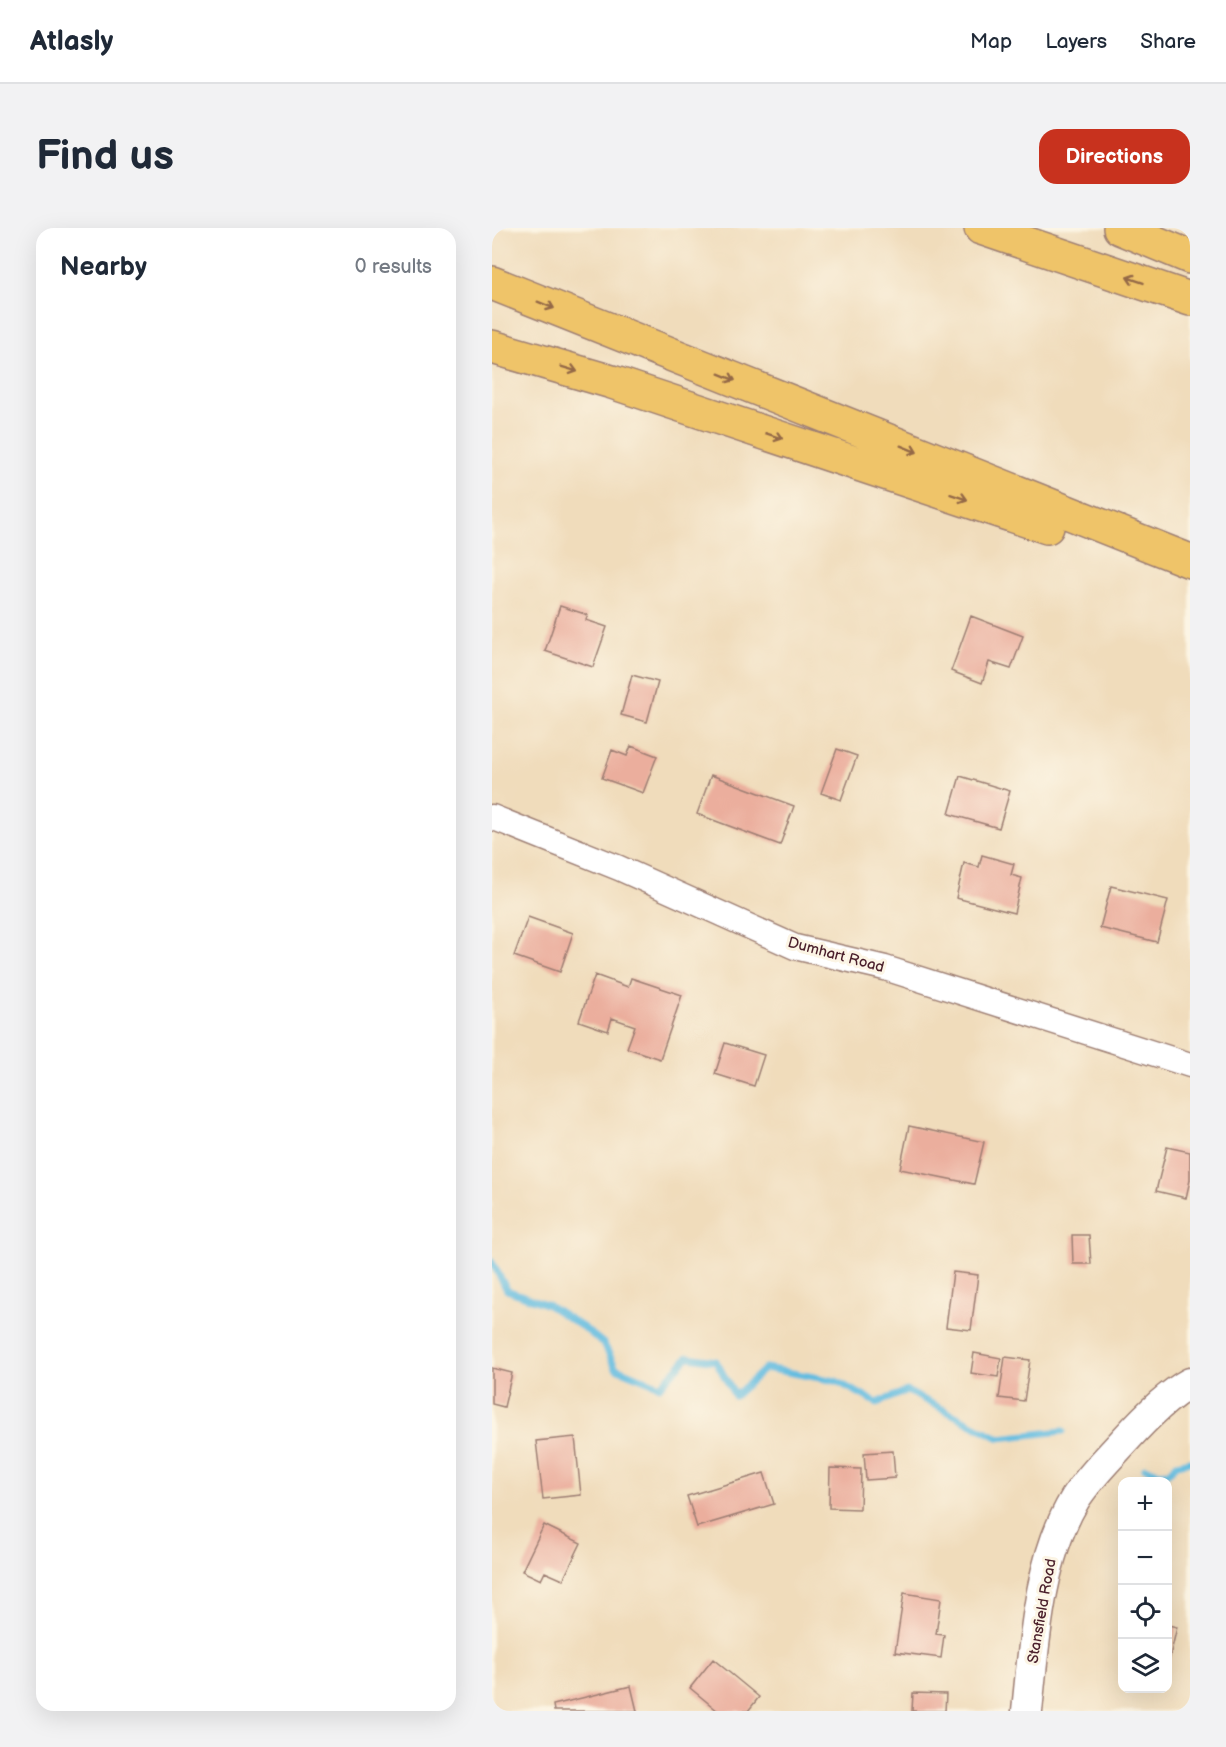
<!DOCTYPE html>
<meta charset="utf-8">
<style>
body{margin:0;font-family:"Balsamiq Sans",sans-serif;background:#f2f2f3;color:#1f2937}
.controls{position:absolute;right:18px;bottom:18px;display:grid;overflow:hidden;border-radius:12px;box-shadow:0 6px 24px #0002}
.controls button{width:54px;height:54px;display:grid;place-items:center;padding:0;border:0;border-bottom:2px solid #e0e1e3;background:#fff;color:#1f2937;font:30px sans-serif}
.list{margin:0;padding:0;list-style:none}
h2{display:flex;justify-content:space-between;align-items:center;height:78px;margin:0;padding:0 24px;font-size:26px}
h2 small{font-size:20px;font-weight:400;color:#747a83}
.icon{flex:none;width:33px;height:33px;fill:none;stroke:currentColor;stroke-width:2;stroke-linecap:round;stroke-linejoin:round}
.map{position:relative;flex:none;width:698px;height:1483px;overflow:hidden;border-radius:18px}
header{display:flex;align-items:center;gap:36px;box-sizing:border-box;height:84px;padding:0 30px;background:#fff;border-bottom:2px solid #e0e1e3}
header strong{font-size:28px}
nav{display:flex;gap:33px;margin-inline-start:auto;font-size:21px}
.intro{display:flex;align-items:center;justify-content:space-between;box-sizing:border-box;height:144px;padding:0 36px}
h1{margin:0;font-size:42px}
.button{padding:15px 27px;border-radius:18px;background:#c8321e;color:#fff;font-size:21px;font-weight:700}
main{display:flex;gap:36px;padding:0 36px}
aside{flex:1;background:#fff;border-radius:18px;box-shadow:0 6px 24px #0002}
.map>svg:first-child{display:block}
</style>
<header>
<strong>Atlasly</strong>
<nav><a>Map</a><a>Layers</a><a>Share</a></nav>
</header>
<div class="intro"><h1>Find us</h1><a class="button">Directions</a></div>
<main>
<aside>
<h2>Nearby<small>0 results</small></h2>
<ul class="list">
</ul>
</aside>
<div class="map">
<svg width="698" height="1483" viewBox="0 0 698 1483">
<rect width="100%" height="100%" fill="#fcf5e5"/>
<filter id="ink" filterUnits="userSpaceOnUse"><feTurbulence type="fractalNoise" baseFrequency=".0167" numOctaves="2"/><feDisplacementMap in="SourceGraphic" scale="12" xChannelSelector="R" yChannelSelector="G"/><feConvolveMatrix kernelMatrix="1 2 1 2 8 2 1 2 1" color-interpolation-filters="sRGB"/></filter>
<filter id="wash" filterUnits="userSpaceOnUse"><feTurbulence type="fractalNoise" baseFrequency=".008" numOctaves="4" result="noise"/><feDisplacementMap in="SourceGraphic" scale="24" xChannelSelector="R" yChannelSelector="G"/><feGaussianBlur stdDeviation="1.35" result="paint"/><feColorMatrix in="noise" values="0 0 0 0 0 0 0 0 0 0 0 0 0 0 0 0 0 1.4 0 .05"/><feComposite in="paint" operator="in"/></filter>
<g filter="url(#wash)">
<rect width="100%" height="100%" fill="#f0dcbb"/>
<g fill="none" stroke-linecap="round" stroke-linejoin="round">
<path stroke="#62bce0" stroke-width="7" d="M0,1034L15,1062L56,1077L92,1100L112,1116L124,1140L168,1158L196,1129L224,1133L243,1168L273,1140L344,1153L385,1175L415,1163L507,1210L571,1203
M653,1240L666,1245L677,1244L685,1236L698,1233"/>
</g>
<g id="blocks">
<path fill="#ebae9d" d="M68,378L96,387L94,392L115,399L101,439L53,423Z
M479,388L531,408L519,441L497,434L490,455L459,443Z
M140,447L166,454L155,494L129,487Z
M139,518L165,528L151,565L110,550L120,522L135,528Z
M345,521L365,528L349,572L329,565Z
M219,547L302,578L288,617L205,586Z
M468,548L518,563L507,600L457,586Z
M490,627L522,636L519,647L530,650L522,685L464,670L472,635L487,639Z
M619,658L676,672L665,714L608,700Z
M36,689L81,705L68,744L22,728Z
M103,747L136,759L139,750L190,767L168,831L135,820L143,798L120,790L116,803L87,793Z
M233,815L272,827L262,858L223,846Z
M417,898L492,914L482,956L408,941Z
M675,919L698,924V952L694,970L664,963Z
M580,1007H597L599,1036H581Z
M461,1044L486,1047L479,1102L454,1099Z
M482,1125L509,1130L506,1149L479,1145Z
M513,1129L538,1132L532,1173L507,1170Z
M0,1140L20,1145L12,1179L0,1176Z
M83,1209L89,1267L51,1271L44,1213Z
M401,1223L403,1250L374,1252L372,1225Z
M338,1240L369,1241L368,1281L337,1280Z
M272,1245L282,1276L205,1299L195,1268Z
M52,1297L89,1315L71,1352L53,1344L49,1352L30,1343Z
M412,1365L449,1371L444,1406L452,1407L449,1430L403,1424Z
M676,1397L685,1399L676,1437Z
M221,1431L267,1469L256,1483H226L198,1460Z
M139,1458L145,1483H62L61,1477Z
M421,1465L454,1466L453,1483H420Z"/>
</g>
</g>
<g filter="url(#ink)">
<use href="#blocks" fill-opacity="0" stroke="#9d7e73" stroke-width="1.5"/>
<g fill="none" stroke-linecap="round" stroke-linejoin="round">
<defs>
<path id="minor" d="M0,589L127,640L303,719L393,740L698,837"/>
<path id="tertiary" d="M535,1483C542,1416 547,1330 583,1271C597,1249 616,1231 633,1212C651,1192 674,1168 698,1155"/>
<path id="motorway" d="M489,0L698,71
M628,0L698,29
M0,55L698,333
M0,119L120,154L555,299"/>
</defs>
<use href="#minor" stroke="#9d7e73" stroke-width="27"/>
<use href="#tertiary" stroke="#9d7e73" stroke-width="33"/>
<use href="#motorway" stroke="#9d7e73" stroke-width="36"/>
<use href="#minor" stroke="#fff" stroke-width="24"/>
<use href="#tertiary" stroke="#fff" stroke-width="30"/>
<use href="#motorway" stroke="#efc469" stroke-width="33"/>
</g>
<defs><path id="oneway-shaft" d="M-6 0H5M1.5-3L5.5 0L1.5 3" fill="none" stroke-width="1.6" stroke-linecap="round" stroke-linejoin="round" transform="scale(1.5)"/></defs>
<g stroke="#946947">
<use href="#oneway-shaft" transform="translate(643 52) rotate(-161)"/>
<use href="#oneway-shaft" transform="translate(54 77) rotate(22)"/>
<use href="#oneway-shaft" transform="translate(77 141) rotate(17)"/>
<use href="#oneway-shaft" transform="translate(235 149) rotate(22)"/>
<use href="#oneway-shaft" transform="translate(282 208) rotate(18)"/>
<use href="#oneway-shaft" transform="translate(417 221) rotate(22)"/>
<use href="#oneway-shaft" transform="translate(467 269) rotate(18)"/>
</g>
</g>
<g text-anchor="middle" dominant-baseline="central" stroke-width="6" stroke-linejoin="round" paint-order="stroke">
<g font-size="15" fill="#4a1f2b" stroke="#fcf5e5">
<text transform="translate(344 727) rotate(15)">Dumhart Road</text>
<text transform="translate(550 1383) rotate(-80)">Stansfield Road</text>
</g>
</g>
</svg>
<div class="controls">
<button>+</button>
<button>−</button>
<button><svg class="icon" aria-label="locate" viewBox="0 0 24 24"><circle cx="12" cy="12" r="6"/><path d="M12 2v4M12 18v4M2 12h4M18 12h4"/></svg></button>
<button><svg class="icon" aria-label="layers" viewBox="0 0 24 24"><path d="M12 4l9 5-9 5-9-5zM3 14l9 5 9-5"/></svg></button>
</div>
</div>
</main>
